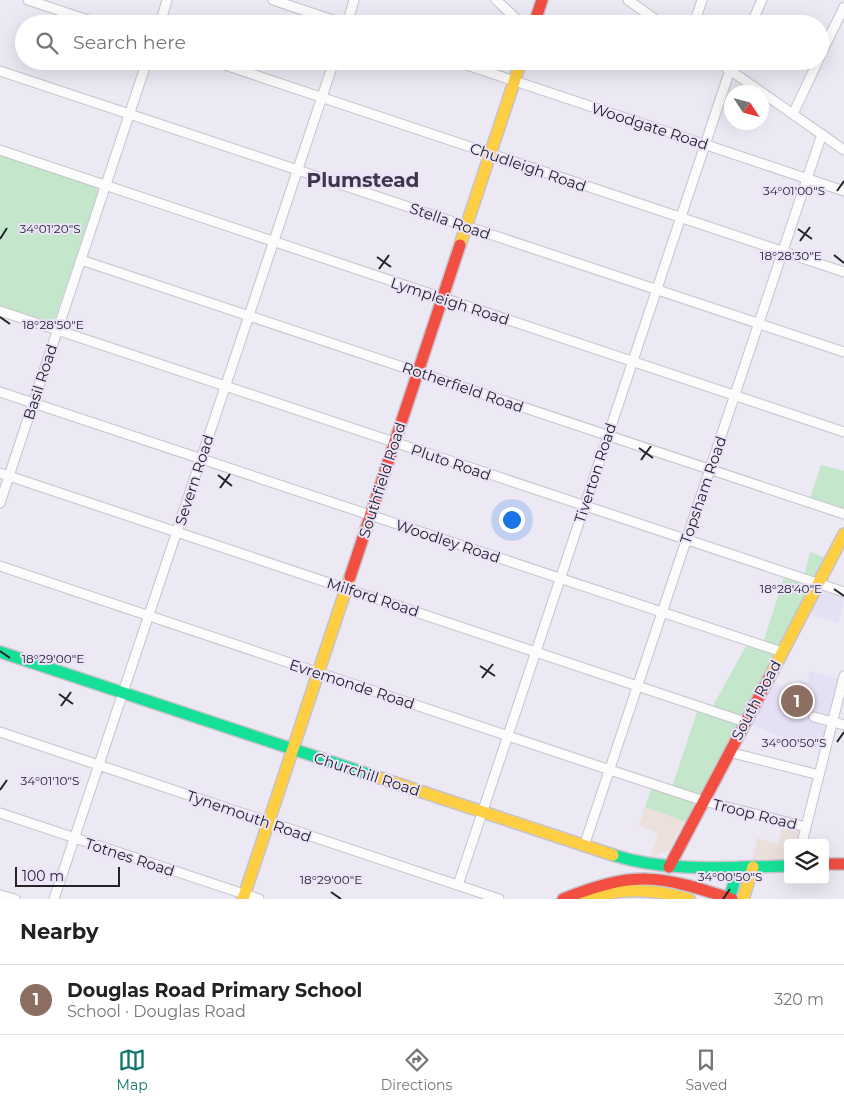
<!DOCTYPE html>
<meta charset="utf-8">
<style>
body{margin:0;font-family:Montserrat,sans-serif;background:#f2f2f2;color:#222}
.controls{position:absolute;right:15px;bottom:15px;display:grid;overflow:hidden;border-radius:5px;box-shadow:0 5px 20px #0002}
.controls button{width:45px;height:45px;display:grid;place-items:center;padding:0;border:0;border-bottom:1px solid #e0e0e0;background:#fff;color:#222;font:25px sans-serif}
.compass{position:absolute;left:724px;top:85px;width:45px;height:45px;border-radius:50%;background:#fff;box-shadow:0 5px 20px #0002;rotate:126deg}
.scale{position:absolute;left:15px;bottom:12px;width:105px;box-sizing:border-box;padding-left:5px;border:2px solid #25222a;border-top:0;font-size:14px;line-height:18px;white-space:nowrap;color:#25222a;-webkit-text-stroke:4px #eae3f9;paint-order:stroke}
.you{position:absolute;left:511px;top:519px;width:18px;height:18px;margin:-12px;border:4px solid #fff;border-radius:50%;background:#1a73e8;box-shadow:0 0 0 8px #1a73e833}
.badge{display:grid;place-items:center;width:32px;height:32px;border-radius:50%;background:#0f766e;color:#fff;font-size:16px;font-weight:700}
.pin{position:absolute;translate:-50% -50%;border:2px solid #fff;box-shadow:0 1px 5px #0006}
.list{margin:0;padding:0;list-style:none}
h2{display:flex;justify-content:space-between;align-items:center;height:65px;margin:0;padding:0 20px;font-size:21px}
h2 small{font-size:16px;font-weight:400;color:#767676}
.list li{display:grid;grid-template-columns:32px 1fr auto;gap:15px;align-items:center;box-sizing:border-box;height:70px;padding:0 20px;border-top:1px solid #e0e0e0}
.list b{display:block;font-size:19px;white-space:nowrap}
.list p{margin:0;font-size:16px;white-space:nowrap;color:#767676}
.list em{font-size:16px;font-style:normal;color:#767676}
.icon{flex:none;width:28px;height:28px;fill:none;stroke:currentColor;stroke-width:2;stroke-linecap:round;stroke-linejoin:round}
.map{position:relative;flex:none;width:844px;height:899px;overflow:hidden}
.search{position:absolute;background:#fff;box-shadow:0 5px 20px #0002;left:15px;right:15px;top:15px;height:55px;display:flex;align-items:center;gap:12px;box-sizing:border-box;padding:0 18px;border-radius:28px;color:#767676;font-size:19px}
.sheet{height:135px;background:#fff}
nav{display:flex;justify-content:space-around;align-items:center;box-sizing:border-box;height:70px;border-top:1px solid #e0e0e0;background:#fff;font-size:14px;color:#767676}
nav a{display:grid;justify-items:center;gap:2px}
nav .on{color:#0f766e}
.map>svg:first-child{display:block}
</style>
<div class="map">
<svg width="844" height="899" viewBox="0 0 844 899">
<rect width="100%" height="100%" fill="#ece8f4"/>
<path fill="#ebe0dc" d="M645,807L684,820L669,850L655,856L651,855L658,833L639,826Z
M783,824L800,828L796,843H788V860H752L757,838L778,844Z"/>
<path fill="#e6e0f5" d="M823,591L844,597L838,623L807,614L817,594Z
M810,671L838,679L830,712L826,715L815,712L813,722L822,724L825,730L821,748L792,741L749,724L771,682L785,688L797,689L800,680L807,682Z"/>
<path fill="#c4e6cb" d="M0,154L94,185L99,191L53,324L0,308Z
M821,465L844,471V511L810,499Z
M810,552L826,558L817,576H804Z
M784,577L806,584L808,590L780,645L777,647L763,643Z
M747,644L774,654L742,717L712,708Z
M698,709L738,724L700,797L672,787Z
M652,787L697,802L687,822L645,807Z"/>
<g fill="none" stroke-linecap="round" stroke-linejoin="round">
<defs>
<path id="street" d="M28,0L100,24
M273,0L345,24
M496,0L522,24
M628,0L662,24
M160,24L167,0
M347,24L354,0
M694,24L702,0
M751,24L762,0
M820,56L844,7
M213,61L844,272
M455,61L844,191
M717,61L844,150
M0,71L844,352
M793,114L818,61
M0,150L844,432
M81,260L844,514
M0,311L844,592
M0,392L782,652
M0,473L745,722
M0,503L147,61
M0,566L610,770L704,801L806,827
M814,717L844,725
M0,732L499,899
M729,752L819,775
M0,813L259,899
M802,843L844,676
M584,846L822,134
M458,885L733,61
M0,895L15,899
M54,899L334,61"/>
<path id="fast" d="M0,652L377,777
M613,855C669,873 730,867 788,866
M729,899L739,867"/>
<path id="slow" d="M460,245L521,61
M769,678L844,534
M377,777L613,855
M243,899L350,577
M587,899C622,887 654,889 689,899
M743,899L753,867"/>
<path id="jam" d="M534,24L542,0
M350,577L460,245
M825,864H844
M669,867L769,678
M563,899C636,870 659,875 732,899"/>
</defs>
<use href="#street" stroke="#c6c3cb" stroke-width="11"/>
<use href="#fast" stroke="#c6c3cb" stroke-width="14"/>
<use href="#slow" stroke="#c6c3cb" stroke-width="14"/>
<use href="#jam" stroke="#c6c3cb" stroke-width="14"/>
<use href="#street" stroke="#fcfcfd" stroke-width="9"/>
<use href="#fast" stroke="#16e098" stroke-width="11"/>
<use href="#slow" stroke="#ffcf43" stroke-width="11"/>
<use href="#jam" stroke="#f24e42" stroke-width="11"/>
</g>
<path fill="none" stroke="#25222a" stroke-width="2" d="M837,191L844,181M798,229L812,239M0,239L7,228M800,241L810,227M834,255L844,263M377,257L391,267M379,269L389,255M0,317L10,324M639,448L653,458M641,460L651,446M218,475L232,486M220,488L230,474M834,589L844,596M0,651L10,658M480,666L495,676M482,678L493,664M59,694L73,704M61,706L71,692M837,742L844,732M0,790L7,780M331,892L341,899M723,899L730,889"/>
<g text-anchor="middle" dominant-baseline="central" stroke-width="4" stroke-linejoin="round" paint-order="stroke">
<g font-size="15" fill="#25222a" stroke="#eae3f9">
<text transform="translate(650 126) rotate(18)">Woodgate Road</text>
<text transform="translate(528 167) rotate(19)">Chudleigh Road</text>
<text transform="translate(450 221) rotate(19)">Stella Road</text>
<text transform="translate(450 301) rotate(18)">Lympleigh Road</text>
<text transform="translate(40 382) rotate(-72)">Basil Road</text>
<text transform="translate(463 387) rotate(19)">Rotherfield Road</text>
<text transform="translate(451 462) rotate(19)">Pluto Road</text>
<text transform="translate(595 473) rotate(-72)">Tiverton Road</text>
<text transform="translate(194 480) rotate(-72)">Severn Road</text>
<text transform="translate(382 480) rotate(-72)">Southfield Road</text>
<text transform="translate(703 490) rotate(-71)">Topsham Road</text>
<text transform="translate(448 541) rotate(18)">Woodley Road</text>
<text transform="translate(373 597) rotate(18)">Milford Road</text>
<text transform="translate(352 684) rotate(18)">Evremonde Road</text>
<text transform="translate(756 700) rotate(-62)">South Road</text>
<text transform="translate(367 774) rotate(18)">Churchill Road</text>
<text transform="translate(755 814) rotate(14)">Troop Road</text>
<text transform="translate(249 816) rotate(19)">Tynemouth Road</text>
<text transform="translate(130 857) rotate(18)">Totnes Road</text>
</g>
<g font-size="20" font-weight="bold" fill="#3d3748" stroke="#eae3f9">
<text x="363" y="180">Plumstead</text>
</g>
</g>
<g font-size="12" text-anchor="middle" fill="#25222a" stroke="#eae3f9" stroke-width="4" stroke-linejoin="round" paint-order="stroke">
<text x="794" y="195">34°01'00"S</text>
<text x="50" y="233">34°01'20"S</text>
<text x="791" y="260">18°28'30"E</text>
<text x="53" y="329">18°28'50"E</text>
<text x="791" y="593">18°28'40"E</text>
<text x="53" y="663">18°29'00"E</text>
<text x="794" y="747">34°00'50"S</text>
<text x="50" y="785">34°01'10"S</text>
<text x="730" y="881">34°00'50"S</text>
<text x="331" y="884">18°29'00"E</text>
</g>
</svg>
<div class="controls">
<button><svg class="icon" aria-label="layers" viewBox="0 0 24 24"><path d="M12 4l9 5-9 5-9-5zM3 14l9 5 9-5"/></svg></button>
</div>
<svg class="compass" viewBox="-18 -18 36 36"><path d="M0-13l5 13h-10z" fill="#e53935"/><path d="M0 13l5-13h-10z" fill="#767676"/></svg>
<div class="scale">100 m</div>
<div class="you"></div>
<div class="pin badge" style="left:797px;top:701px;background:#8d6e63">1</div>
<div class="search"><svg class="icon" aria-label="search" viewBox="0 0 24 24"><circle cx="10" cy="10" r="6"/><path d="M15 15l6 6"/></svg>Search here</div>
</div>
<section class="sheet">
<h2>Nearby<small></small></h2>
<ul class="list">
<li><span class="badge" style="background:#8d6e63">1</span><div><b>Douglas Road Primary School</b><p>School · Douglas Road</p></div><em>320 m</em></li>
</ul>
</section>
<nav>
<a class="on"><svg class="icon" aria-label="map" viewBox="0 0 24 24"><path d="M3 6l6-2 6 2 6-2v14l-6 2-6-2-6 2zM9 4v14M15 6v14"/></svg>Map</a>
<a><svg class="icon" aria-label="directions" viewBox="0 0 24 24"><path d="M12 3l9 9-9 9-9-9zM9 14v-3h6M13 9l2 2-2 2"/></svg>Directions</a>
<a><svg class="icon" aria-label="saved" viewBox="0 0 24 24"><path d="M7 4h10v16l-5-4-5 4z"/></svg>Saved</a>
</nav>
